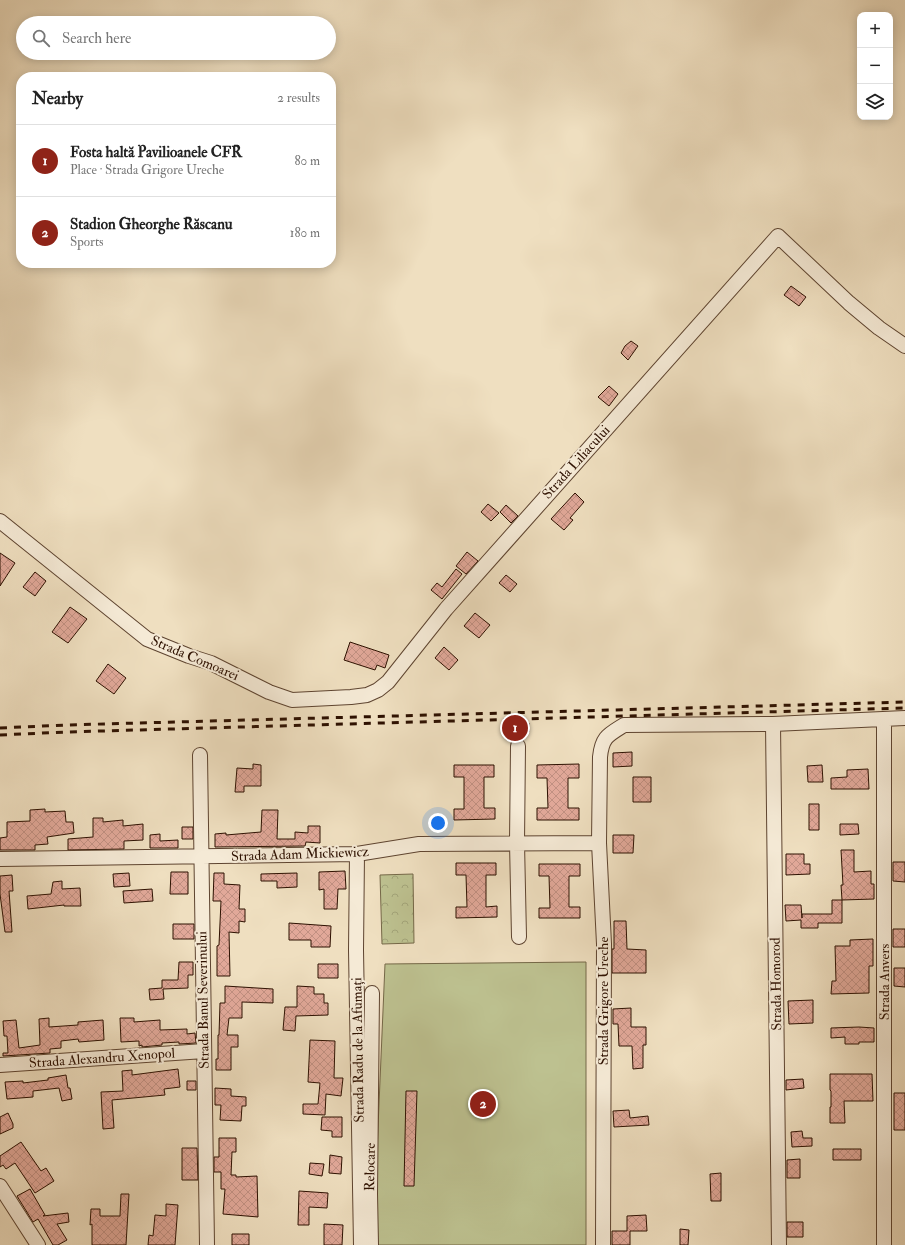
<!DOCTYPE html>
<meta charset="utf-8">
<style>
body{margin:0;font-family:"IM FELL Double Pica",serif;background:#f2f2f2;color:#222}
.controls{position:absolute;right:12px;top:12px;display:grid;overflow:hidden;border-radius:8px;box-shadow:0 2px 10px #0003}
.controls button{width:36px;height:36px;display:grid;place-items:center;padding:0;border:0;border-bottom:1px solid #e0e0e0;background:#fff;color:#222;font:20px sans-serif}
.you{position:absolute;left:438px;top:823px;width:14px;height:14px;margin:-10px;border:3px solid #fff;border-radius:50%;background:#1a73e8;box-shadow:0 0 0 6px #1a73e833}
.badge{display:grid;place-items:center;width:26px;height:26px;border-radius:50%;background:#8f2418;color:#fff;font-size:13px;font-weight:700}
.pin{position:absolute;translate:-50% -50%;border:2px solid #fff;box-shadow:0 1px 4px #0006}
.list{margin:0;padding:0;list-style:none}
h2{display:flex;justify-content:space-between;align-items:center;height:52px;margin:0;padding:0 16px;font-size:17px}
h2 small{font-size:13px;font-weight:400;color:#767676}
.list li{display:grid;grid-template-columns:26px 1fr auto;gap:12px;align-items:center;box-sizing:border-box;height:72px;padding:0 16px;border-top:1px solid #e0e0e0}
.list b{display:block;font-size:15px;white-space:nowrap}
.list p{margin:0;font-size:13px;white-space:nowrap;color:#767676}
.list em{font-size:13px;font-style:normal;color:#767676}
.icon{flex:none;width:22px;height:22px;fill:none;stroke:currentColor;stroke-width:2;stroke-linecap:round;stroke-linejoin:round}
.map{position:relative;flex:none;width:905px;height:1245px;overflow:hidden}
.search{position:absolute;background:#fff;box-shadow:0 2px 10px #0003;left:16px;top:16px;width:320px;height:44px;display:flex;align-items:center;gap:10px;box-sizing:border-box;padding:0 14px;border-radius:22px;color:#767676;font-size:15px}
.panel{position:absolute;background:#fff;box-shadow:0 2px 10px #0003;left:16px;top:72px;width:320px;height:196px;border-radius:16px}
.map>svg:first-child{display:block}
</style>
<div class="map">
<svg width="905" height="1245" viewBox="0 0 905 1245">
<defs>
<pattern id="park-crowns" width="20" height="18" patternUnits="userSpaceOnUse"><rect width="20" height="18" fill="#bdc190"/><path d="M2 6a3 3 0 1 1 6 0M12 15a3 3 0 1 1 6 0" fill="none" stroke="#a3a57a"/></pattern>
<pattern id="building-cross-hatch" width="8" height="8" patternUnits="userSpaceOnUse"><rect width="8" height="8" fill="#e1a899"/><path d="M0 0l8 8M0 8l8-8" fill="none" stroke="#c19082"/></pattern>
</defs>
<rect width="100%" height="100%" fill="#efdfc0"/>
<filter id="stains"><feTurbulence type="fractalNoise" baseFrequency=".005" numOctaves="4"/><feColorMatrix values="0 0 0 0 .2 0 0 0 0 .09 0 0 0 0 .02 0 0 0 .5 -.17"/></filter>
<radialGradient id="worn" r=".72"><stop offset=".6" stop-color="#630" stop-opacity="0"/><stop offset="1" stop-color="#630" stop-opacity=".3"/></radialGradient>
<path fill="#bdc190" stroke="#756848" d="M586,962V1245H373L385,964Z"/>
<path fill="url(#park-crowns)" stroke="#756848" d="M413,874L414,943L382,944L380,875Z"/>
<path fill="url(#building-cross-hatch)" stroke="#2d1000" d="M791,286L806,297L799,306L784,295Z
M631,341L638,346L628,360L621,353L625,346Z
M609,386L618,394L609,406L598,397Z
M575,493L584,502L570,518L573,520L564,530L551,519Z
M488,504L499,513L491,521L481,512Z
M506,505L518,516L511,523L500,512Z
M467,552L478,561L466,574L456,566Z
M0,553L15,563L0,586Z
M456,569L462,574L442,599L431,590L437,583L442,587Z
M35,572L46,581L35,596L23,587Z
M506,575L517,584L510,592L499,583Z
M70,607L87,619L68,643L52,632Z
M475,613L490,625L479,638L464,626Z
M350,642L389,655L385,668L377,665L375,670L344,660Z
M444,647L458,660L449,670L435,658Z
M108,664L126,678L114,694L96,681Z
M529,723V732H523V737H510V732L502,733V724Z
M632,752V766L613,767V753Z
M253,764L261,765V786H244V792H235L237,768L253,769Z
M579,764V778H568V808H579V820H537V808H548L547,778H537V765Z
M454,765H494V777H484V808H495V819L454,820V809H464V777H454Z
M822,765L823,782H808L807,766Z
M868,769L869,789H831V778L847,777V770Z
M633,777H651V802H633Z
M809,804H819V830H809Z
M45,809V812L65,811L66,822H73L74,833L47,837L48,844L35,845V850H0V838L7,837V822L30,821V810Z
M262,810H278L277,839H295V832L308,833V826H320V843L306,842L305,846L215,847V834L226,833V835L261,832Z
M93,818H103V822L123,820V826L143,824V840L124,841V849L68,850V839L93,837Z
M840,824H858L859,834L840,835Z
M182,827H193V839H182Z
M160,834V841L178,840V848H150V835Z
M613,835H634L633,853H613Z
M841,850H854V872L871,871V884H874V899L842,900L841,885H843Z
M786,854H804V864H810V874L786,875Z
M893,862H905V882L893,881Z
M456,863H496V875H486V907L497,906V917L456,918V907H467L466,875H456Z
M539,864H580V876H569V907H580V918H539V908H550L549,876H539Z
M345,871L346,889H338L337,909H324V889L319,890V872Z
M171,872H188V894H170Z
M129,873L130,886L114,887L113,874Z
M214,873H224V884L240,885L239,909H245V922L239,921V933L229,932L230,976H217V946L219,945L221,901H213Z
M297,873V887L277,888V881H261V874Z
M12,875L13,891H9L12,932H5L0,894V876Z
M62,881V889L80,888L81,906H64V905L28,909L27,896L51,894L53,882Z
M152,889L153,901L124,903L123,891Z
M832,900H842V923H818V928H801V920L786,921L785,905H801L802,918V914H832Z
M614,921H626L627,949L646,950V973H612V949H614Z
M289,923L331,926L330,947H311V940H289Z
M173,924H194V939H173Z
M893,929H905V947H893Z
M873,939V966H869V993L831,994L832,981H836L835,946H850V940Z
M179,962H193V975H188V988L163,989L164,999L150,1000L149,989L162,988V980H178Z
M318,964H338V978H318Z
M894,968H905V987L894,986Z
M225,986L273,989V1003L242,1002V1018H229L227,1035H238V1047H231V1070H216V1059H218V1035H219L220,1003H225Z
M297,986L314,987V994H324V1003H328V1015L296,1016L295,1031L283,1030L285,1007H297Z
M813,1000V1023L789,1024L788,1001Z
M631,1008V1027H646V1045H643V1068L633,1069L632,1046H619L618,1024H613V1009Z
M49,1018V1027L78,1025V1022L103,1020L104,1040L79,1042L78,1039L61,1041V1048L50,1049V1053L3,1056V1053H8L7,1036H4L3,1021L16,1020L19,1048L40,1045L39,1019Z
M120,1018H134V1022L160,1020V1030L187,1029V1034L195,1033L196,1043L179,1044V1042L162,1043V1045L142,1047V1045L139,1046V1041L121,1042Z
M859,1027L874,1028V1042H859V1044H845V1037L831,1038V1028Z
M310,1040L335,1041L334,1078H343L341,1096L326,1094L325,1115L303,1114V1104H318L320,1083L308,1082Z
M178,1069L180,1087L164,1089L165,1095L112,1100L114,1128L103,1129L101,1092L123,1091L122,1071L132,1070V1075Z
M830,1074H872L873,1101H844L845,1123H830V1107H831V1091L830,1090Z
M66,1075L68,1088H70L72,1099L62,1101L59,1088L33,1091V1097L7,1099L5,1082L23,1081V1083L48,1080V1078Z
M803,1079L804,1088L786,1090V1080Z
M187,1081H196V1090H187Z
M215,1088L231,1089V1096L246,1097V1106H242L241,1121L220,1120L221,1105H215Z
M406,1091H417L414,1186H404Z
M894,1093H905V1130H894Z
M629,1110L630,1118L648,1116L649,1125L614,1127L613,1111Z
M8,1113L13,1124V1128L0,1134V1117Z
M322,1117H342V1137H332V1131L321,1130Z
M802,1131L803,1138H812V1146L792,1147L791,1132Z
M219,1138H236V1152H232L231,1175H236V1177L257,1176L258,1217L223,1214L225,1189H221V1172H214V1157H219Z
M21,1142L41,1171L46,1168L54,1181L35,1193L15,1163L6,1169L3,1165L0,1167V1156Z
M182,1148H197L198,1180H182Z
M833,1149H861V1160H833Z
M330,1155L342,1157L341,1174L329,1173Z
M800,1159V1178H787V1160Z
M310,1163L324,1164L322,1176L309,1174Z
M721,1173V1201H711L710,1174Z
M30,1189L45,1215L43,1216L68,1213L69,1222L57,1224L67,1240L58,1245H53L38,1219L33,1222L17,1196Z
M299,1191L328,1193L327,1208L309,1207V1225H298Z
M121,1194H129L126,1245H92V1224L90,1225L91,1209H100V1216H120Z
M166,1204L178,1205L175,1245H148L149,1235L153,1236L155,1215L166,1216Z
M646,1215L647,1231H630V1245H612V1231H627V1216Z
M787,1222H803V1237H787Z
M324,1224L343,1225L342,1245H324Z
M680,1229L689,1230L688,1245H680Z
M232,1234H249V1245H232Z"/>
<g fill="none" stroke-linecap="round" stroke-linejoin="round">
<defs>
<path id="minor" d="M0,521L147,639L189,656L211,663L269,692L292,700L351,697L367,695L378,690L388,682L446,609L778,236L849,303L879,328L905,346
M773,724L779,1245
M518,746L517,843L519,937
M200,755L207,1245
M357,854L356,950L361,1245
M0,859L357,854L419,844L599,843
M0,1065L204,1051
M0,1186L38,1245
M371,1245L370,1194L372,993
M603,1245L604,944L599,843L600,757C602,737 608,735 624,725L773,724L905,718
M884,1245V719"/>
</defs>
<use href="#minor" stroke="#5e4430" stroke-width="16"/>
<use href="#minor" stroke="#f5ead6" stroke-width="14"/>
<path stroke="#2d1000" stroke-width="3" stroke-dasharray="7 7" stroke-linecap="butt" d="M0,728L66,725L905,702
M0,735L66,732L905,708"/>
</g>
<g text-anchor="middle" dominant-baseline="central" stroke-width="4" stroke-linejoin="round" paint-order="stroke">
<g font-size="14" fill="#2d1000" stroke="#f5ead6">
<text transform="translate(576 462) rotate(-48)">Strada Liliacului</text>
<text transform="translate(195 658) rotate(23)">Strada Comoarei</text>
<text transform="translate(300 854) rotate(-2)">Strada Adam Mickiewicz</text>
<text transform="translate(884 982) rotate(-90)">Strada Anvers</text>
<text transform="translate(776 984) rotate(-91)">Strada Homorod</text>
<text transform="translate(203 1000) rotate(-91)">Strada Banul Severinului</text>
<text transform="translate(603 1001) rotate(-90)">Strada Grigore Ureche</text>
<text transform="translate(358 1050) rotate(-91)">Strada Radu de la Afumați</text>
<text transform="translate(102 1058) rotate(-4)">Strada Alexandru Xenopol</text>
<text transform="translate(370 1167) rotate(-89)">Relocare</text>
</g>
</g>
<rect width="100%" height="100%" filter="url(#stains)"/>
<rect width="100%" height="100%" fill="url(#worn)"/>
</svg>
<div class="controls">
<button>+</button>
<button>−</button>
<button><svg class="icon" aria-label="layers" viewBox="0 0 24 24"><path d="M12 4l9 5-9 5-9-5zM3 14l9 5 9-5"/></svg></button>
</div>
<div class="you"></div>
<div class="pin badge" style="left:515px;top:728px">1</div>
<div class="pin badge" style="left:483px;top:1104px">2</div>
<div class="search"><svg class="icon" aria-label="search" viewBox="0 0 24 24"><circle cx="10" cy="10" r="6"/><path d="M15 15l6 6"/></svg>Search here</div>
<section class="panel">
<h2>Nearby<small>2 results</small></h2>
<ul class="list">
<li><span class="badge">1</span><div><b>Fosta haltă Pavilioanele CFR</b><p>Place · Strada Grigore Ureche</p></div><em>80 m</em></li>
<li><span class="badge">2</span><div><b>Stadion Gheorghe Răscanu</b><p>Sports</p></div><em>180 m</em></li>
</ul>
</section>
</div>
